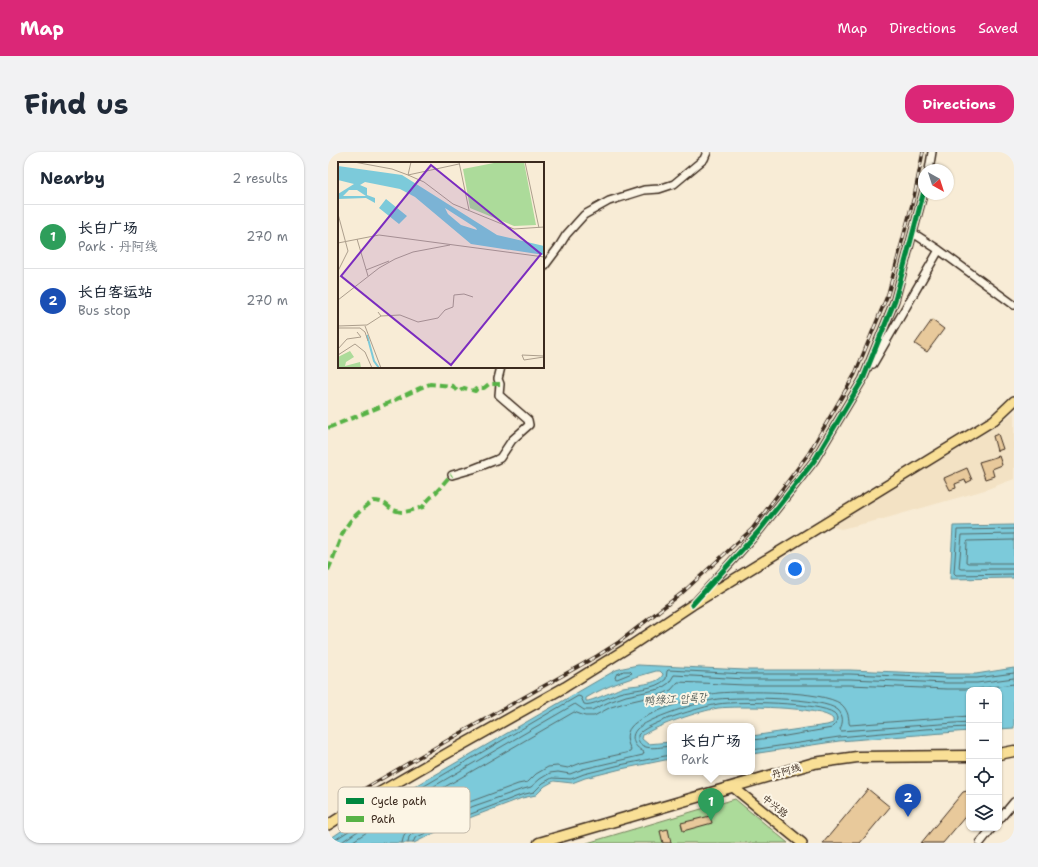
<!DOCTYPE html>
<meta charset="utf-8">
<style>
body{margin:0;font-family:"Shantell Sans","LXGW WenKai TC","Poor Story",sans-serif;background:#f2f2f3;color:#1f2937}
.controls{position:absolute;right:12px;bottom:12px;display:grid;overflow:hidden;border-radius:8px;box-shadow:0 1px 3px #0004}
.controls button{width:36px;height:36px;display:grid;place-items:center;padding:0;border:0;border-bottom:1px solid #e0e1e3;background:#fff;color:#1f2937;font:20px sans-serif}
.compass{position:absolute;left:590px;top:12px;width:36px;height:36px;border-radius:50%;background:#fff;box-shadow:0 1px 3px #0004;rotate:141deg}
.you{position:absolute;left:467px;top:417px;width:14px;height:14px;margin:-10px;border:3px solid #fff;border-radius:50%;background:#1a73e8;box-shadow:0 0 0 6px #1a73e833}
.badge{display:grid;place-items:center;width:26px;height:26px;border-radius:50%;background:#db2777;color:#fff;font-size:13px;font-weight:700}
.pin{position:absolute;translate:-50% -33px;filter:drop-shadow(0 1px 2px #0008)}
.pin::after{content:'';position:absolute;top:21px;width:14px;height:12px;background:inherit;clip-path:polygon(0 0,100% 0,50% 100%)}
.popup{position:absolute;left:339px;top:571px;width:88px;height:52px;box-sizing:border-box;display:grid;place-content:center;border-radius:8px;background:#fff;filter:drop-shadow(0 1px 3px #0005);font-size:13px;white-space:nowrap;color:#747a83}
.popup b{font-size:15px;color:#1f2937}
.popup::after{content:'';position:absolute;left:50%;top:100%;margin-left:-8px;border:8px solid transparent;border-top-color:#fff}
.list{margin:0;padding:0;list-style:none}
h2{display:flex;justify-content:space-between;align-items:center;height:52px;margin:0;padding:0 16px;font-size:17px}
h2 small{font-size:13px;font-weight:400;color:#747a83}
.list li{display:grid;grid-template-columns:26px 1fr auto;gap:12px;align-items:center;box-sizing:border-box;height:64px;padding:0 16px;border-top:1px solid #e0e1e3}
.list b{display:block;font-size:15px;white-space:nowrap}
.list p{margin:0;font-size:13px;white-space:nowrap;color:#747a83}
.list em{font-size:13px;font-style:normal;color:#747a83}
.icon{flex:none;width:22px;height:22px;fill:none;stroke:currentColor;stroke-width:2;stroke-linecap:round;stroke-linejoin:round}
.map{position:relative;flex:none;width:686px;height:691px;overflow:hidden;border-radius:16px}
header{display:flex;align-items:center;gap:24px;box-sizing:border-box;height:56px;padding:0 20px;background:#db2777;color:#fff}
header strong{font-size:19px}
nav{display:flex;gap:22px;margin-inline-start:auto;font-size:14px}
.intro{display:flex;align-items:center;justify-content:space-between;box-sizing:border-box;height:96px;padding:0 24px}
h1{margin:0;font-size:28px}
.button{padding:10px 18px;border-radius:16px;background:#db2777;color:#fff;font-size:14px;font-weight:700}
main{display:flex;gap:24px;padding:0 24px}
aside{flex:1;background:#fff;border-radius:16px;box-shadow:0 1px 3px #0004}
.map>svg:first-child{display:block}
</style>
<header>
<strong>Map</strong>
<nav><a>Map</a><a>Directions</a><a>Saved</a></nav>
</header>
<div class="intro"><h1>Find us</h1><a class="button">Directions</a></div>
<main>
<aside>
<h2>Nearby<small>2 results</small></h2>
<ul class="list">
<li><span class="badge" style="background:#2e9e5b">1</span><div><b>长白广场</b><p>Park · 丹阿线</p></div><em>270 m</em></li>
<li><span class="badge" style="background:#1a4fb4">2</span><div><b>长白客运站</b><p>Bus stop</p></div><em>270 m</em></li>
</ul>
</aside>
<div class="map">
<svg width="686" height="691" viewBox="0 0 686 691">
<rect width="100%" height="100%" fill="#f8ecd6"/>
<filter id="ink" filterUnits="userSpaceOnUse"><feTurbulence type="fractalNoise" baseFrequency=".025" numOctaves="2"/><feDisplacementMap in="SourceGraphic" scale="8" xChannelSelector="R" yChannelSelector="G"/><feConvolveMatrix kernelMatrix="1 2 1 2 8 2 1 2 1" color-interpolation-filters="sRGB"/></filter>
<g filter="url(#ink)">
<path fill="#f3e2c4" d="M686,260V327L657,338L555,367L513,377L502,374L664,277Z"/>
<path fill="#acdb9a" stroke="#74825c" d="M407,647L460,691H259Z"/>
<path fill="#7ccada" stroke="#628a8f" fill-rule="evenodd" d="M686,373V426L622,427L625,374Z
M310,513L417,518H522L619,522H648L686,516V576L671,577V538H641V579L511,589L424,602V584L499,573L505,571V567C495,554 409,554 390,556C372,559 330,573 315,583L314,587L320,592L342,590V607L293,617L257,626L244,631L226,629L217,634L208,643L194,646L149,663L120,674L86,691H0V688L31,667L288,518L295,516ZM328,519H332L335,522C332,533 305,533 295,535C288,538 262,550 258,549V546C279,533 304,526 328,519Z"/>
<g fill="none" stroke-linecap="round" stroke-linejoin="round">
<path stroke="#556a69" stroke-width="1" d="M686,377L629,378L626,421L628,423L686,422
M686,382L634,383L631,416L633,417H686
M686,388L640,389L639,390L638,410L640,411H686
M296,519H302L304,521L289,527L287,526L288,523Z
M342,594C331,595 309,601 310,583C318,571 374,555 390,552C409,549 491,550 506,561C508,562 508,564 509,566L508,572L504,576L452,585L424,588
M424,598L511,585L597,577L641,575
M2,691L33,671L250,544L253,545L256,552C262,555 283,544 291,541C305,537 327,538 338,527L339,519L340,518L417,522H522L619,526H649L686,521
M12,691L36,675L247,552L256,558H264L281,550L298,544L332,537L341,531L346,523L417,527H522L619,531H649L686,526
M22,691L39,680L246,560L257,564H266L283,555L300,550L335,542L343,538L350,530L417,533H522L619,537H649L686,532
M74,691L76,683L82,676L114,660L144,649L190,632L200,630L208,622L220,615L229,614L240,616L253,611L302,600L303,598C299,590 297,582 303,575C312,562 373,543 390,541C414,539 494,538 513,552C519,557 521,564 521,571L522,573L641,564
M80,691L81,685L85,681L117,666L146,654L192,638L203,635L212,627L222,621L230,620L242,622L255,617L315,603L316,600C308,596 301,587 308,578C317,567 374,549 390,547C411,545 496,545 510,558C516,564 515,571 512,577L513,579L641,570
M85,691L87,686L119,671L193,643L206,640L215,631L224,626L243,627L256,622L292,613L342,603"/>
</g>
<path fill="#e8c99b" stroke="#3b2a1e" d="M604,168L616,177L599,200L587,192Z
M670,282L675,297L669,299L665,284Z
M671,304L674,313L664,317L666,324L657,327L651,310Z
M639,316L644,328L638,331L637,328L627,332L628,336L622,338L616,326Z
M540,637L562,655L532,691H495Z
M639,639L641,641V660L615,691H593L635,640Z
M382,664L384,671L355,679L353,671Z
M340,677L343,691H335L332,679Z"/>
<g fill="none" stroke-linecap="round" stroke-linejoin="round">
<defs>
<path id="minor" d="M601,18L604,0
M585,81L611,98L686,153
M215,116L230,96L238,83L256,63L281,49L316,38L331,37L346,32L376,7L379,0
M545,212L611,98
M124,323L145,317L168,308L172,306L184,288L201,273L200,268L171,243L172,232L170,227L173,215
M369,448L431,379L486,309L535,227L567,148L596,39
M671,668L686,650
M652,691L664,676"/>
<path id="major" d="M405,635L474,691
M0,673L47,643L125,598L237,535L301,495L364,453L666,268L686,249"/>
<path id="highway" d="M671,602L686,599
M211,691L486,611L529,605L641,604"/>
</defs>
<use href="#minor" stroke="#3b2a1e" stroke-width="10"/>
<use href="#major" stroke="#3b2a1e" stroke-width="12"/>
<use href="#highway" stroke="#3b2a1e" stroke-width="13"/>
<use href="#minor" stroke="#fcf5e5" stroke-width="7"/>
<use href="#major" stroke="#f9df96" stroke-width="9"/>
<use href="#highway" stroke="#f9df96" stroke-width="10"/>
<defs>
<path id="rail" d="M22,645L122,587L269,504L291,490L354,441L424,377L481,301L527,222L560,142L586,45L595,0"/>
</defs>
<use href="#rail" stroke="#3b2a1e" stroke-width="3.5"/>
<use href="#rail" stroke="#fcf5e5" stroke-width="2" stroke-dasharray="6" stroke-linecap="butt"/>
<path stroke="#57b245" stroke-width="4" stroke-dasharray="8 4" stroke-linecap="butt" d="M0,276L54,254L92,236L102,232L125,234L129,239H132L136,236L147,239L150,236H156L161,232H172
M0,418C9,400 12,377 28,363C33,358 39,354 45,349C60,349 59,357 69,359C76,362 87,357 95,355C99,348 105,344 110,338C115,333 118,327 124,323"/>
<defs>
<path id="cycleway" d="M364,453L431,379L486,309L535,227L567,148L596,39"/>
</defs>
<use href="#cycleway" stroke="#fcf5e5" stroke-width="8"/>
<use href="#cycleway" stroke="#00873e" stroke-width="5"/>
</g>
</g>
<g text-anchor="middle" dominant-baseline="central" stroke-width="4" stroke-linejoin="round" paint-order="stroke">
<g font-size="10" fill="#3b2a1e" stroke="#fcf5e5">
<text transform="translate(458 619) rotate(-16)">丹阿线</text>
<text transform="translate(447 654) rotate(39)">中兴路</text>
</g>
<g font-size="11" font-style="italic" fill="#4e5a56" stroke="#fcf5e5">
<text transform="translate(347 547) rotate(-4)">鸭绿江 압록강</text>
</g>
</g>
<g transform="translate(10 10)">
<rect width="206" height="206" fill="#f8ecd6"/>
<path d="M161,0H186L198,63L176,64L132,46L125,7ZM12,189L16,195L8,200L7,204L22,200L23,206H0V195Z" fill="#acdb9a"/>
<path d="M0,4L64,13L159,73L206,84V93L133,82L77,35L62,27L27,20L22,23L29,26V33L37,36V41L28,36L0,37V32L16,22L0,18ZM11,28H19L28,34H5ZM107,46L138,66L139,68L123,63L110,52ZM48,37L69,54L61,62L41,46Z" fill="#7ccada" fill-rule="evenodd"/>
<path fill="none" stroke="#7ccada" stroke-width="2" d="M29,173L36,199L41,206"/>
<path fill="none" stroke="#ac9e8c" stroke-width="1" d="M16,0L54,7L70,13L86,20L115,42L176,67L206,65M73,0L70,13L121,2M121,0L131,48M187,0L201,66M0,52L10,89L0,109M19,77L30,114M0,81L41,73L206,95M28,108L51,99M0,138L41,106L57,97L75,90L112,83M43,154L62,153L80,160L100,156L107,148L115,145L116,133L126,132L135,135M0,164L29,163L43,154L40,150M27,164L43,206M0,166H22L27,170L30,179M0,187L9,177L23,175L19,170M0,193L17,182L27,190L34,206M206,194L184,193L186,198L206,195"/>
<path fill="#7b2cbf" fill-opacity="0.15" stroke="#7b2cbf" stroke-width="2" d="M93,3L203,92L113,203L3,114Z"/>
<rect width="206" height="206" fill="none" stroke="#3b2a1e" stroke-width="2"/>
</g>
<rect x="10" y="635" width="132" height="46" rx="6" fill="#fcf5e5" stroke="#c2b8a9" stroke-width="1"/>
<rect x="18" y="646" width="18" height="6" fill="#00873e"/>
<rect x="18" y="664" width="18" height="6" fill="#57b245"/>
<g font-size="11" fill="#3b2a1e">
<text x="43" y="653">Cycle path</text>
<text x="43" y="671">Path</text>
</g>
</svg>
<div class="controls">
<button>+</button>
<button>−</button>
<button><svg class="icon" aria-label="locate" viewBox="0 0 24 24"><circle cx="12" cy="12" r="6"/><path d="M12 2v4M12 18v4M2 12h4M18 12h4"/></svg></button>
<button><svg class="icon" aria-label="layers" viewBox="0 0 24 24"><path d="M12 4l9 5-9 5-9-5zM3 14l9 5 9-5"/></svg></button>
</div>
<svg class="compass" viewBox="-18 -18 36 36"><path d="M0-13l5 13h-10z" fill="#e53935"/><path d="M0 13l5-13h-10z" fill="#747a83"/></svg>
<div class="you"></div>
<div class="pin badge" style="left:383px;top:669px;background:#2e9e5b">1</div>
<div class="popup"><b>长白广场</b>Park</div>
<div class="pin badge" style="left:580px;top:665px;background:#1a4fb4">2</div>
</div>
</main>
